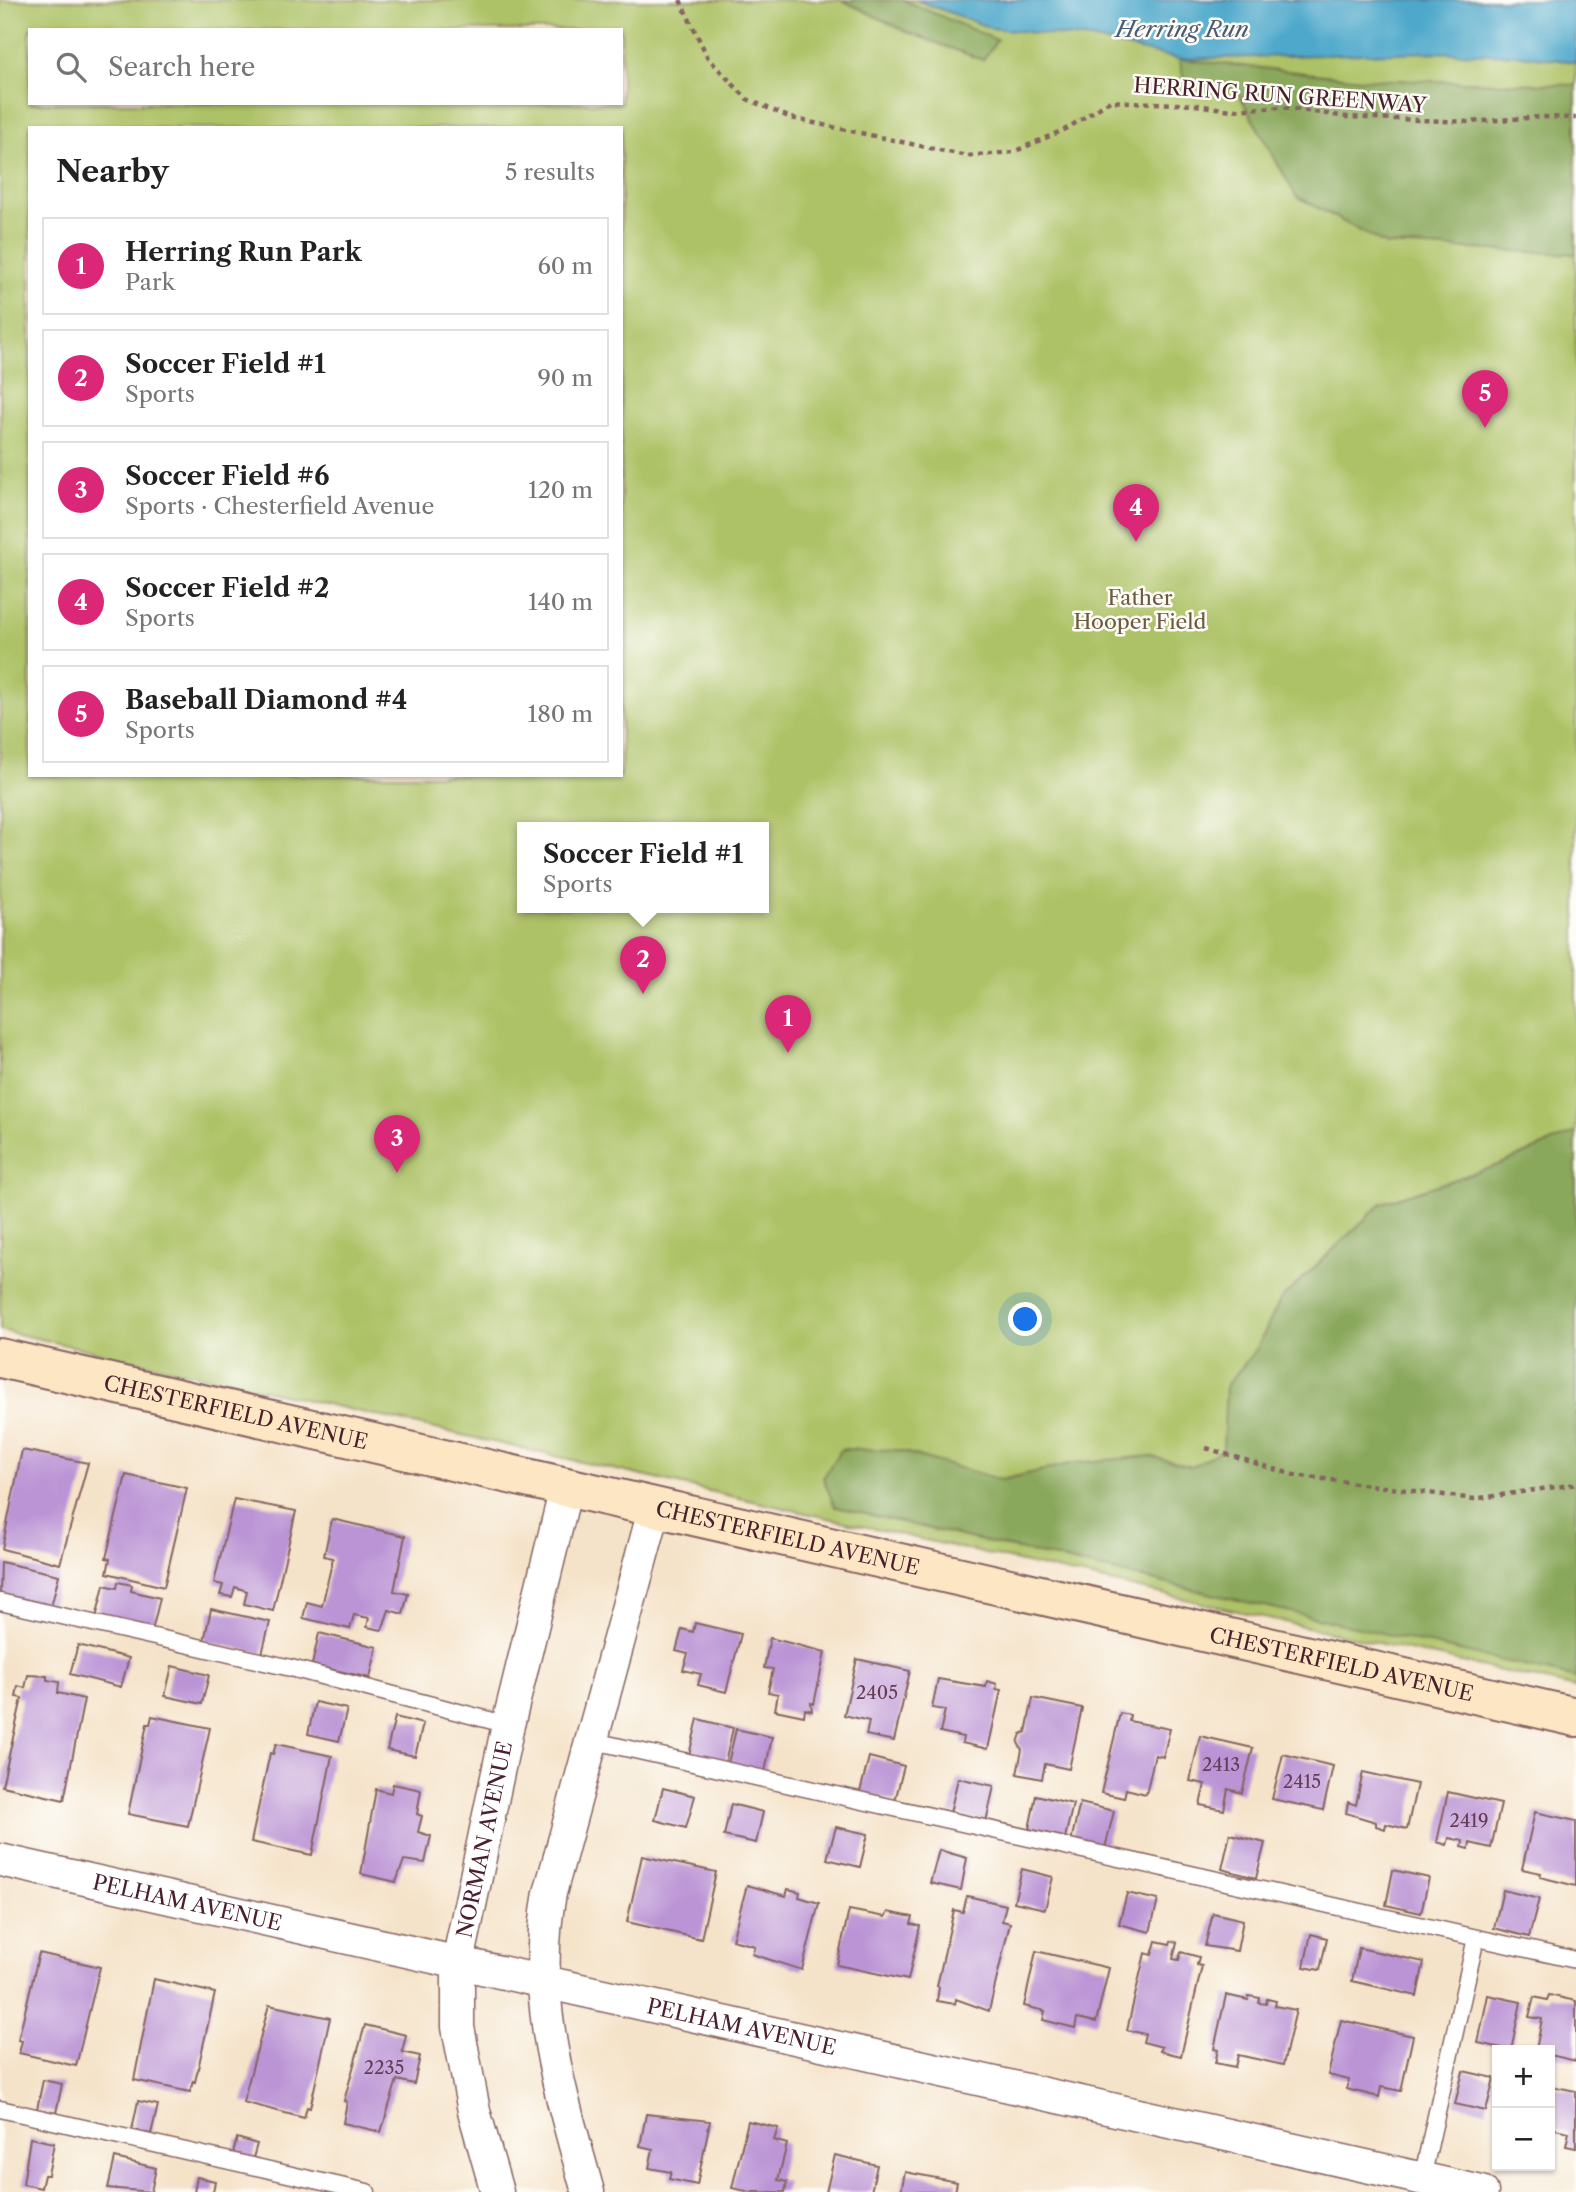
<!DOCTYPE html>
<meta charset="utf-8">
<style>
body{margin:0;font-family:"Libre Caslon Text",serif;background:#f6f6f6;color:#222}
.controls{position:absolute;right:21px;bottom:21px;display:grid;overflow:hidden;border-radius:0px;box-shadow:0 2px 5px #0004}
.controls button{width:63px;height:63px;display:grid;place-items:center;padding:0;border:0;border-bottom:2px solid #e0e0e0;background:#fff;color:#222;font:35px sans-serif}
.you{position:absolute;left:1026px;top:1320px;width:24px;height:24px;margin:-18px;border:5px solid #fff;border-radius:50%;background:#1a73e8;box-shadow:0 0 0 10px #1a73e833}
.badge{display:grid;place-items:center;width:46px;height:46px;border-radius:50%;background:#db2777;color:#fff;font-size:23px;font-weight:700}
.pin{position:absolute;translate:-50% -58px;filter:drop-shadow(0 2px 4px #0008)}
.pin::after{content:'';position:absolute;top:37px;width:24px;height:21px;background:inherit;clip-path:polygon(0 0,100% 0,50% 100%)}
.popup{position:absolute;left:517px;top:822px;width:252px;height:91px;box-sizing:border-box;display:grid;place-content:center;border-radius:0px;background:#fff;filter:drop-shadow(0 2px 5px #0005);font-size:23px;white-space:nowrap;color:#767676}
.popup b{font-size:26px;color:#222}
.popup::after{content:'';position:absolute;left:50%;top:100%;margin-left:-14px;border:14px solid transparent;border-top-color:#fff}
.list{margin:0;padding:0;list-style:none}
h2{display:flex;justify-content:space-between;align-items:center;height:91px;margin:0;padding:0 28px;font-size:30px}
h2 small{font-size:23px;font-weight:400;color:#767676}
.list li{display:grid;grid-template-columns:46px 1fr auto;gap:21px;align-items:center;box-sizing:border-box;height:98px;margin:0 14px 14px;padding:0 14px;border:2px solid #e0e0e0;border-radius:0px}
.list b{display:block;font-size:26px;white-space:nowrap}
.list p{margin:0;font-size:23px;white-space:nowrap;color:#767676}
.list em{font-size:23px;font-style:normal;color:#767676}
.icon{flex:none;width:38px;height:38px;fill:none;stroke:currentColor;stroke-width:2;stroke-linecap:round;stroke-linejoin:round}
.map{position:relative;flex:none;width:1576px;height:2192px;overflow:hidden}
.search{position:absolute;background:#fff;box-shadow:0 2px 5px #0004;left:28px;top:28px;width:595px;height:77px;display:flex;align-items:center;gap:18px;box-sizing:border-box;padding:0 24px;border-radius:0px;color:#767676;font-size:26px}
.panel{position:absolute;background:#fff;box-shadow:0 2px 5px #0004;left:28px;top:126px;width:595px;height:651px;border-radius:0px}
.map>svg:first-child{display:block}
</style>
<div class="map">
<svg width="1576" height="2192" viewBox="0 0 1576 2192">
<rect width="100%" height="100%" fill="#fdfcf7"/>
<filter id="ink" filterUnits="userSpaceOnUse"><feTurbulence type="fractalNoise" baseFrequency=".0143" numOctaves="2"/><feDisplacementMap in="SourceGraphic" scale="14" xChannelSelector="R" yChannelSelector="G"/><feConvolveMatrix kernelMatrix="1 2 1 2 8 2 1 2 1" color-interpolation-filters="sRGB"/></filter>
<filter id="wash" filterUnits="userSpaceOnUse"><feTurbulence type="fractalNoise" baseFrequency=".00686" numOctaves="4" result="noise"/><feDisplacementMap in="SourceGraphic" scale="28" xChannelSelector="R" yChannelSelector="G"/><feGaussianBlur stdDeviation="1.57" result="paint"/><feColorMatrix in="noise" values="0 0 0 0 0 0 0 0 0 0 0 0 0 0 0 0 0 1.4 0 .05"/><feComposite in="paint" operator="in"/></filter>
<g filter="url(#wash)">
<rect width="100%" height="100%" fill="#f5e3c9"/>
<path fill="#adc266" stroke="#7c7048" stroke-width="2" fill-rule="evenodd" d="M0,0H1576V1688L0,1330ZM30,30H621V103H30ZM30,128H621V775H30ZM522,828H764V908H522Z"/>
<path fill="#8aa85b" stroke="#6a6443" stroke-width="2" d="M842,0H903L997,40L983,60L907,32Z
M1179,59L1361,79L1576,85V254L1386,245L1296,196L1237,91L1184,81Z
M1576,1132V1678L835,1507L823,1478L841,1449L897,1450L1001,1480L1074,1463L1150,1456L1192,1467L1223,1449L1226,1386L1256,1350L1280,1300L1382,1203L1496,1166Z"/>
<path fill="#4ea8cb" stroke="#4c647b" stroke-width="2" d="M916,0H1576V62L1521,55L1430,52L1179,59L1091,39L991,28Z"/>
<g id="blocks">
<path fill="#bb94d5" d="M22,1450L88,1463L60,1564L2,1549Z
M126,1475L187,1488L164,1587L107,1573L110,1559L106,1558Z
M234,1499L296,1511L273,1611L244,1604L247,1591L235,1587L232,1597L220,1595L223,1585L214,1583Z
M332,1519L405,1536L394,1591L408,1594L403,1614L389,1610L382,1630L367,1627L369,1618L354,1615L350,1629L303,1618L307,1602L322,1606L333,1558L324,1556Z
M1,1562L59,1575L51,1607L0,1595Z
M118,1582L132,1585L131,1591L160,1598L152,1631L96,1618L104,1585L117,1588Z
M211,1609L270,1622L262,1654L204,1641Z
M695,1623L741,1634L726,1692L698,1685L701,1674L683,1670L688,1654L676,1651L682,1629L693,1632Z
M319,1633L377,1647L370,1678L312,1665Z
M770,1638L825,1652L814,1704L811,1703L812,1711L805,1709L804,1716L775,1710L778,1694L768,1692L773,1669L764,1668Z
M78,1645L129,1658L121,1687L70,1674Z
M857,1659L910,1671L894,1741L866,1735L869,1721L844,1715Z
M172,1666L209,1675L202,1704L165,1696Z
M28,1675L47,1676V1680L59,1682L58,1693L84,1699L64,1800L2,1786L22,1698L16,1697L18,1686L25,1688Z
M938,1679L986,1687L987,1681L997,1684L996,1689L1001,1690L988,1749L962,1743L963,1737L940,1732L945,1710L932,1708Z
M1033,1698L1082,1708L1069,1769L1045,1764L1042,1779L1017,1774L1022,1750L1018,1743L1021,1734L1026,1732Z
M315,1702L347,1709L339,1741L308,1734Z
M1120,1713L1130,1715L1129,1721L1170,1729L1163,1757L1155,1755L1146,1794L1126,1789L1124,1798L1101,1793Z
M152,1716L210,1728L188,1826L128,1814L147,1724H150Z
M395,1717L423,1724L415,1756L387,1750Z
M698,1719L733,1728L725,1763L689,1755Z
M736,1729L772,1737L765,1772L728,1763Z
M1200,1736L1253,1748L1242,1793L1228,1789L1224,1810L1200,1805L1205,1784L1190,1781Z
M276,1744L332,1756L312,1855L251,1842L270,1753L273,1754Z
M1283,1754L1333,1766L1323,1810L1272,1799Z
M869,1757L904,1766L895,1801L860,1792Z
M1363,1772L1417,1784L1407,1829L1386,1824L1385,1829L1376,1826V1822L1346,1813L1348,1802L1356,1805Z
M958,1778L994,1786L986,1822L950,1813Z
M393,1784L421,1790L417,1814L422,1816L418,1832L431,1836L425,1863L404,1860L396,1882L361,1874L376,1789L391,1793Z
M663,1788L695,1796L686,1828L655,1820Z
M1448,1792L1501,1804L1491,1848L1470,1843L1469,1849L1462,1847L1463,1841L1449,1838L1447,1845L1437,1842Z
M1036,1795L1073,1804L1065,1838L1029,1829Z
M1080,1803L1114,1811L1105,1848L1071,1841Z
M731,1804L763,1812L756,1843L724,1836Z
M1535,1812L1576,1821V1886L1540,1877L1541,1873L1522,1869Z
M836,1827L868,1834L860,1867L827,1859Z
M1230,1834L1265,1843L1256,1878L1222,1869Z
M939,1850L967,1858L961,1890L930,1883Z
M642,1856L716,1872L701,1939L627,1922Z
M1022,1869L1053,1877L1045,1909L1014,1902Z
M1393,1870L1429,1878L1421,1913L1386,1905Z
M747,1885L786,1896L788,1889L800,1892L799,1897L819,1903L802,1970L752,1954L755,1946L732,1940Z
M1503,1890L1539,1899L1529,1937L1494,1928Z
M1127,1893L1158,1900L1150,1932L1119,1924Z
M967,1896L1006,1905L1002,1921L1010,1923L989,2011L956,1999L955,2004L937,2001L939,1987L937,1986L954,1910L963,1912Z
M849,1910L885,1917L888,1912L913,1917L911,1924L920,1926L908,1980L837,1965Z
M1213,1913L1243,1920L1237,1951L1205,1946Z
M1311,1934L1327,1938L1320,1970L1304,1967Z
M1156,1941L1170,1944L1171,1941L1177,1942L1173,1959L1179,1960L1181,1952L1199,1957L1197,1965L1202,1966L1181,2056L1160,2051L1162,2047L1143,2042L1145,2034L1127,2030L1145,1953L1152,1955Z
M1359,1948L1424,1962L1417,1996L1352,1981Z
M1036,1951L1109,1968L1096,2022L1077,2018L1075,2028L1043,2020L1045,2011L1024,2006Z
M39,1953L100,1967L76,2066L19,2053L22,2041L18,2040Z
M154,1979L215,1993L195,2082L193,2081L190,2092L134,2080Z
M1226,1995L1248,2000L1249,1996L1260,1998L1259,2003L1266,2004L1267,1999L1276,2001L1275,2006L1296,2010L1283,2065L1238,2055L1235,2067L1215,2063L1218,2050L1214,2049Z
M1488,1995L1521,2002L1511,2050L1478,2043Z
M1549,1995L1576,2001V2061L1550,2055V2050H1536L1542,2019L1529,2017L1534,1997L1547,2000Z
M269,2005L330,2018L310,2108L307,2107L304,2118L243,2102Z
M1341,2020L1413,2036L1401,2091L1381,2087L1379,2097L1346,2089L1349,2080L1328,2075Z
M365,2025L406,2035L402,2052L420,2056L414,2084L397,2080L381,2132L343,2123L347,2102L344,2101Z
M1463,2071L1494,2078L1486,2111L1455,2104Z
M43,2080L62,2084L56,2113L37,2109Z
M1551,2086L1576,2091V2148L1566,2146L1569,2132L1550,2128Z
M138,2101L158,2105L151,2134L132,2130Z
M646,2114L710,2121L697,2185L669,2179L671,2172L649,2168L653,2149L640,2146Z
M748,2121L778,2128L774,2140L787,2144L778,2180L787,2182L785,2192H751L732,2188Z
M30,2138L54,2143L48,2175H44L41,2188L23,2184Z
M237,2138L257,2144L253,2158L233,2153Z
M835,2155L877,2165L871,2192H826Z
M115,2158L156,2168L151,2192L108,2188Z
M905,2172L957,2182L955,2192H901Z
M197,2177L215,2181L213,2192H194Z"/>
</g>
</g>
<g filter="url(#ink)">
<use href="#blocks" fill-opacity="0" stroke="#866462" stroke-width="2"/>
<g fill="none" stroke-linecap="round" stroke-linejoin="round">
<defs>
<path id="lane" d="M0,1602L291,1668L508,1725
M594,1741L1576,1960
M0,2109L367,2192
M1421,2183L1476,1938"/>
<g id="street">
<path id="s1" d="M0,1860L1482,2192"/>
<path id="s2" d="M497,2192L474,2111L458,2027V1962L508,1725L566,1488"/>
<path d="M588,2192C560,2090 530,2000 550,1893L655,1507"/>
</g>
<g id="secondary">
<path id="s3" d="M0,1358L1576,1717"/>
</g>
</defs>
<use href="#lane" stroke="#866462" stroke-width="19"/>
<use href="#street" stroke="#866462" stroke-width="35"/>
<use href="#secondary" stroke="#866462" stroke-width="42"/>
<path stroke="#866462" stroke-width="4.5" stroke-dasharray="5 5" stroke-linecap="butt" d="M680,0L708,58L747,99L791,118L967,156L1013,152L1066,129L1110,101L1196,105L1231,110L1281,107L1347,117L1469,122L1542,117L1576,118
M1206,1448L1294,1475L1474,1499L1576,1484"/>
<use href="#lane" stroke="#fff" stroke-width="16"/>
<use href="#street" stroke="#fff" stroke-width="32"/>
<use href="#secondary" stroke="#fce6c4" stroke-width="38"/>
</g>
</g>
<g text-anchor="middle" dominant-baseline="central" stroke-width="5" stroke-linejoin="round" paint-order="stroke">
<g font-size="18" fill="#663c56">
<text x="877" y="1693">2405</text>
<text x="1221" y="1765">2413</text>
<text x="1302" y="1782">2415</text>
<text x="1469" y="1821">2419</text>
<text x="384" y="2068">2235</text>
</g>
<g font-size="21" fill="#4a1f2b" stroke="#fdfcf7">
<text transform="translate(1280 95) rotate(4)">HERRING RUN GREENWAY</text>
<text stroke="none"><textPath href="#s3" startOffset="242">CHESTERFIELD AVENUE</textPath></text>
<text stroke="none"><textPath href="#s3" startOffset="808">CHESTERFIELD AVENUE</textPath></text>
<text stroke="none"><textPath href="#s3" startOffset="1376">CHESTERFIELD AVENUE</textPath></text>
<text stroke="none"><textPath href="#s2" startOffset="360">NORMAN AVENUE</textPath></text>
<text stroke="none"><textPath href="#s1" startOffset="192">PELHAM AVENUE</textPath></text>
<text stroke="none"><textPath href="#s1" startOffset="760">PELHAM AVENUE</textPath></text>
</g>
<g font-size="21" fill="#6d5840" stroke="#fdfcf7">
<text x="1140" y="597">Father<tspan x="1140" dy="24">Hooper Field</tspan></text>
</g>
<g font-size="23" font-style="italic" fill="#4c5d73" stroke="#fdfcf7">
<text x="1182" y="29">Herring Run</text>
</g>
</g>
</svg>
<div class="controls">
<button>+</button>
<button>−</button>
</div>
<div class="you"></div>
<div class="pin badge" style="left:788px;top:1053px">1</div>
<div class="pin badge" style="left:643px;top:994px">2</div>
<div class="popup"><b>Soccer Field #1</b>Sports</div>
<div class="pin badge" style="left:397px;top:1173px">3</div>
<div class="pin badge" style="left:1136px;top:542px">4</div>
<div class="pin badge" style="left:1485px;top:428px">5</div>
<div class="search"><svg class="icon" aria-label="search" viewBox="0 0 24 24"><circle cx="10" cy="10" r="6"/><path d="M15 15l6 6"/></svg>Search here</div>
<section class="panel">
<h2>Nearby<small>5 results</small></h2>
<ul class="list">
<li><span class="badge">1</span><div><b>Herring Run Park</b><p>Park</p></div><em>60 m</em></li>
<li><span class="badge">2</span><div><b>Soccer Field #1</b><p>Sports</p></div><em>90 m</em></li>
<li><span class="badge">3</span><div><b>Soccer Field #6</b><p>Sports · Chesterfield Avenue</p></div><em>120 m</em></li>
<li><span class="badge">4</span><div><b>Soccer Field #2</b><p>Sports</p></div><em>140 m</em></li>
<li><span class="badge">5</span><div><b>Baseball Diamond #4</b><p>Sports</p></div><em>180 m</em></li>
</ul>
</section>
</div>
